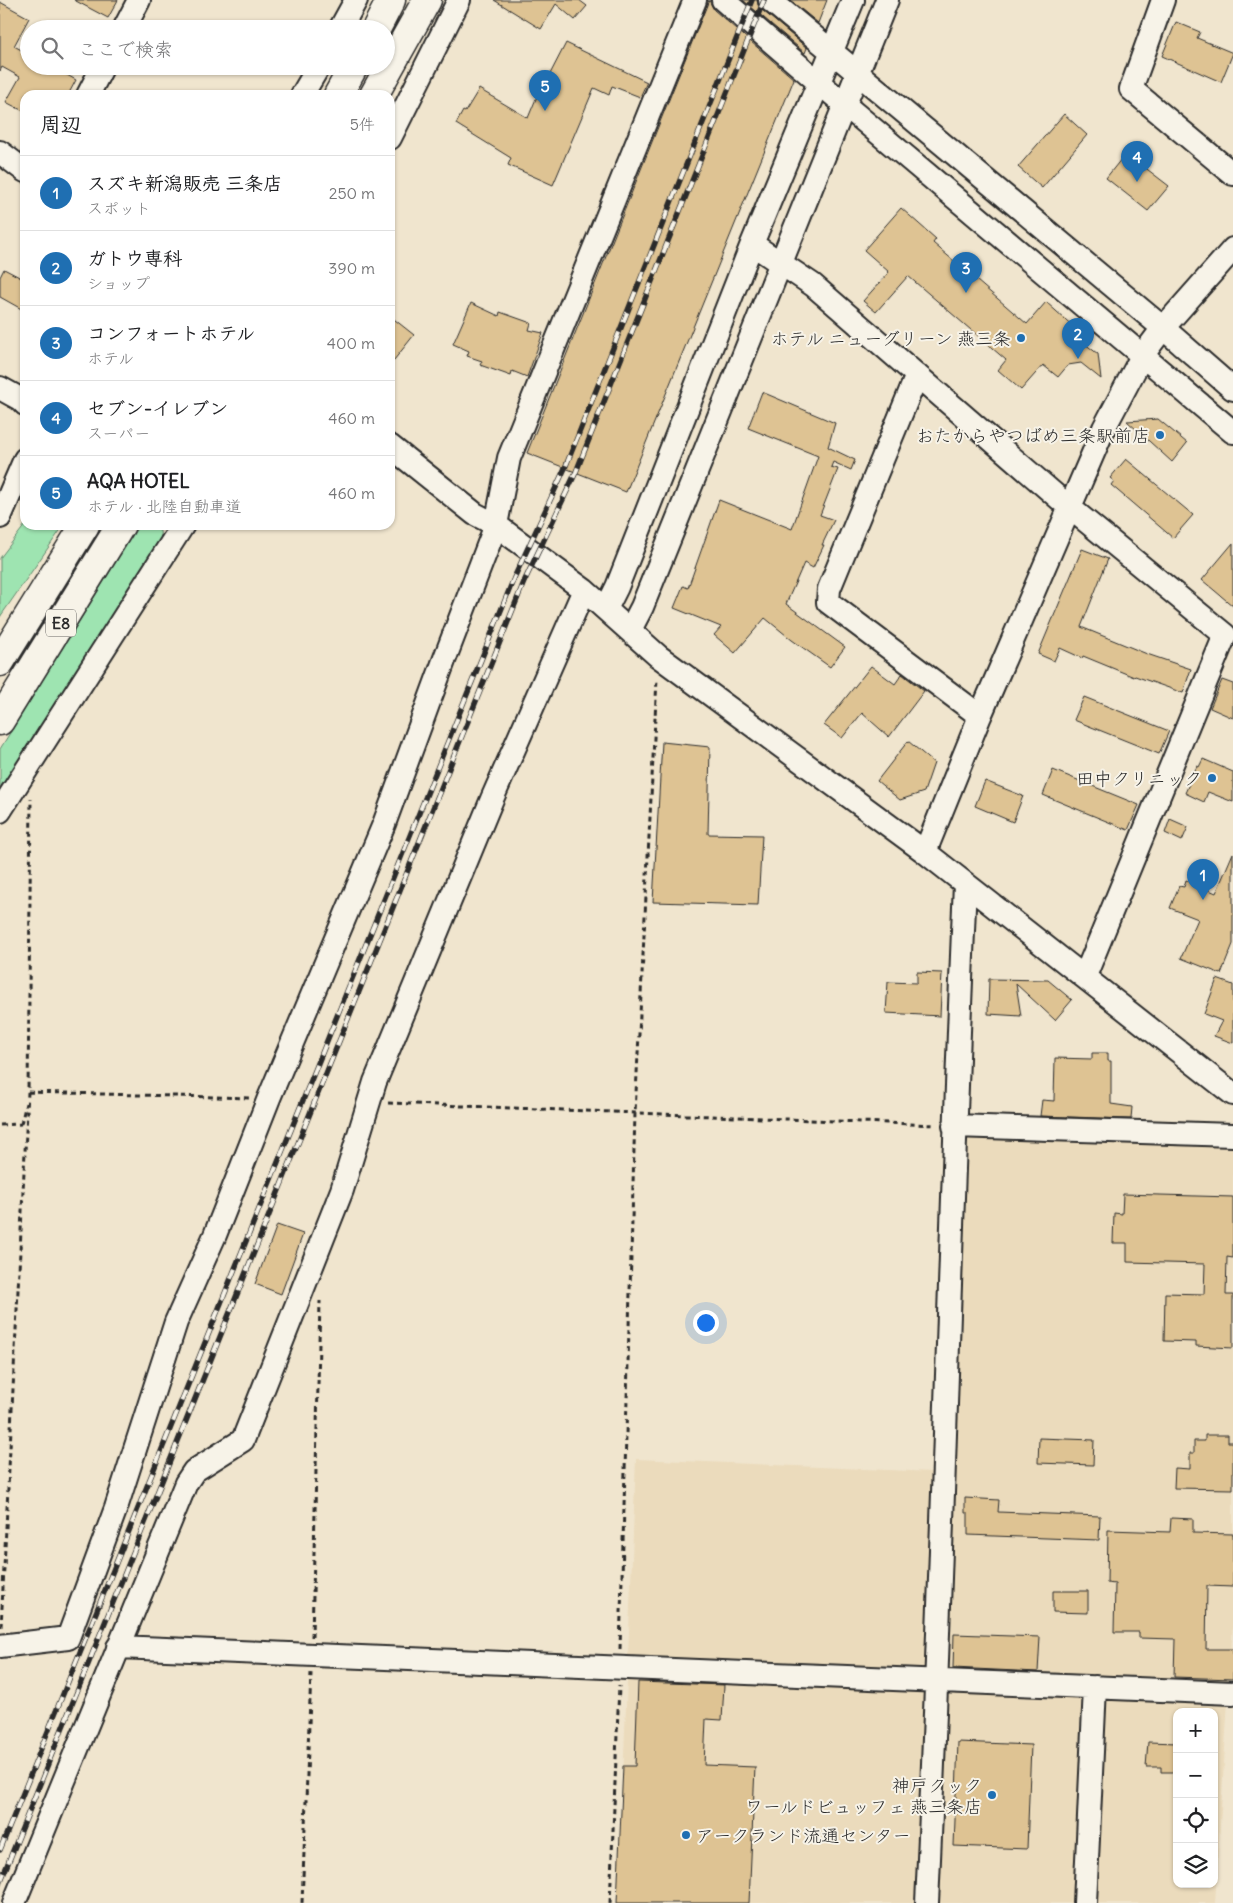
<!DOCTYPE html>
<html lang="ja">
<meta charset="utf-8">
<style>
body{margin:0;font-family:Delius,"Klee One",sans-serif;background:#f6f6f6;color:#202124}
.controls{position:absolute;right:15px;bottom:15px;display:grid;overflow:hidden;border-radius:10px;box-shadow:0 1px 4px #0004}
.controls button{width:45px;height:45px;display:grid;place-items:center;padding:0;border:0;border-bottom:1px solid #e0e0e0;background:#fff;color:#202124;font:25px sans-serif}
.you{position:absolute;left:705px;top:1322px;width:18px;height:18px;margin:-12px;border:4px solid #fff;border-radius:50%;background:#1a73e8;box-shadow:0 0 0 8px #1a73e833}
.badge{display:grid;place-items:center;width:32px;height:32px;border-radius:50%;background:#1f6fb2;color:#fff;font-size:16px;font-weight:700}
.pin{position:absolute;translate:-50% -41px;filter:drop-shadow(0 1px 2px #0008)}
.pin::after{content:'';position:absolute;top:26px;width:18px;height:15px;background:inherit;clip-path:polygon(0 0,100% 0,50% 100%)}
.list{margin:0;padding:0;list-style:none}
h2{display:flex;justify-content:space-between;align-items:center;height:65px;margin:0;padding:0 20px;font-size:21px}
h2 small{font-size:16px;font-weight:400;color:#757577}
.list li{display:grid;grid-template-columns:32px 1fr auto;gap:15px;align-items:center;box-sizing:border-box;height:75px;padding:0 20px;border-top:1px solid #e0e0e0}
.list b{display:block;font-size:19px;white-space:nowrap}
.list p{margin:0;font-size:16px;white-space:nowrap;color:#757577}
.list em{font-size:16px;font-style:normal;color:#757577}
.icon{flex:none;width:28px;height:28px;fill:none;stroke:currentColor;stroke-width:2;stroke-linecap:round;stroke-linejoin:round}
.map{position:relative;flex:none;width:1233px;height:1903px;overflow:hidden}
.search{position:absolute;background:#fff;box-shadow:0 1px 4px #0004;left:20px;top:20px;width:375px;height:55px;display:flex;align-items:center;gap:12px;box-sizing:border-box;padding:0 18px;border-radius:28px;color:#757577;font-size:19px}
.panel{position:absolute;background:#fff;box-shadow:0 1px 4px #0004;left:20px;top:90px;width:375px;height:440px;border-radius:15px}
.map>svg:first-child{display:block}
</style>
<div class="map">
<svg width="1233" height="1903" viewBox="0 0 1233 1903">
<rect width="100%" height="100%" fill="#f0e5ce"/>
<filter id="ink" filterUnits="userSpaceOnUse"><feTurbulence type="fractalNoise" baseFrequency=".02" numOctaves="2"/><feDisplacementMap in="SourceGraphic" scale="10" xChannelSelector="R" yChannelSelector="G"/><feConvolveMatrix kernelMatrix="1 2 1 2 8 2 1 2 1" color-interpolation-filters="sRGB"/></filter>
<g filter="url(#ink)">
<path fill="#ebdbbc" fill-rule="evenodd" d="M968,1136L1233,1148V1623L1215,1903H618L636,1459L956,1473ZM1177,1712H1214V1884H1177Z"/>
<path fill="#9ee4b1" stroke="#64886e" d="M25,525H64L0,617V558Z
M139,525H152L160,531L161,543L0,794V749Z"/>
<path fill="#dec393" stroke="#2b2b2b" d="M74,0H118L108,18Z
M494,0H579L587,6L575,20L556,4L541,29Z
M709,0L714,10L794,79L626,492L527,453Z
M743,0H757L758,5L762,10L807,48L805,53Z
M790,0H827L818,23Z
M0,2L29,18L14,46L29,54V66H51L76,80L68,95H25V112L6,102L20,77L2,67L0,71Z
M1176,22L1200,32L1197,38L1233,53L1221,82L1162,56Z
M566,43L647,82L640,97L612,86L609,95L594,88L553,185L508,165L511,158L456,124L463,111L465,112L479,89L528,118L545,77L548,78Z
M1064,114L1087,135L1042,188L1018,167Z
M1126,153L1169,186L1148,211L1106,178Z
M901,208L936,239L933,243L1027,324L1046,302L1075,328L1071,333L1098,354L1101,379L1081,363L1068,365L1058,377L1043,365L1021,390L998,370L1006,360L908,276L876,312L863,301L889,272L864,250Z
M4,269L25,280V311L0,297V277Z
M471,303L499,316L500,312L531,323L529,330L543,333L527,377L512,371L511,376L480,365L482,361L467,356L469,351L453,344Z
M390,316L414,335L390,365Z
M762,392L835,423L828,447L855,460L851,470L833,462L831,467L838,469L820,515L834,520L822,545H824L813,568L804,563L786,604L845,647L830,667L792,640L765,618L735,653L714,635L721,627L674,608L683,586L688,588L719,500L792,529L818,456L748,428Z
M1158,419L1187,443L1172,462L1127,421Z
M1126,459L1193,515L1173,538L1111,485L1114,481L1110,478Z
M1233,543V606L1202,580Z
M1082,549L1108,559L1081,627L1147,654L1191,669L1183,693L1135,676L1134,677L1083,656L1082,658L1060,648L1054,661L1038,654Z
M871,666L895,684L902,674L924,691L889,737L862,713L842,738L824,725Z
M1222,680L1233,684V718L1210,708Z
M1084,697L1169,731L1159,754L1074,720Z
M908,741L934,763L924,792L900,800L877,781Z
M662,742L710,747L708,834L762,835L758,905L653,902Z
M1203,759L1233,772V802L1208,792L1204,802L1185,793L1197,766L1199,767Z
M1053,770L1139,805L1128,830L1043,795Z
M985,781L1023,796L1013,822L975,806Z
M1170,819L1188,827L1182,841L1165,833Z
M1233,853V944L1221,974L1181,958L1198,919L1170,908L1179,886L1184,887L1186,880L1216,893Z
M917,972L942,973L940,1016L886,1013L888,982L917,983Z
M989,979L1048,980L1072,1000L1055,1020L1016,984L1021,1016L988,1014Z
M1217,979L1233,985V1043L1214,1036L1222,1021L1204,1014Z
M1092,1053H1108V1061H1111V1104L1132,1107L1131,1119L1040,1116L1042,1100L1054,1101L1055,1058L1092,1059Z
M1123,1194L1233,1197V1258L1227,1257L1226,1295H1233V1348L1196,1346V1342L1164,1341L1165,1293L1204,1294L1205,1264L1127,1262V1243H1113L1114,1213L1122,1214Z
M277,1225L303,1234L281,1294L255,1284Z
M1205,1435H1228V1442H1233V1489L1174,1488L1175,1468L1190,1469V1453H1194V1441H1205Z
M1039,1438L1094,1440L1093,1465L1038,1463Z
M965,1498L999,1500L998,1512L1100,1516L1099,1540L968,1535V1513H965Z
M1171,1518L1193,1519V1533L1233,1534V1587L1207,1586L1206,1649H1233V1679L1174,1677L1175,1639L1139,1638V1632H1114L1115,1584L1107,1583L1108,1530L1170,1532Z
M1053,1591H1088V1613L1053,1612Z
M954,1634L1040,1637L1038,1672L953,1668Z
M638,1682L724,1685L722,1720L706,1719L704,1765L755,1767L749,1903H617L623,1766H635Z
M958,1742L1031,1745L1027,1849L954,1846Z
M1148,1742L1177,1743V1772H1161V1767H1146Z"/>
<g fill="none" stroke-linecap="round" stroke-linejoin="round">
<defs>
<path id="minor" d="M723,0L845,105L1233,432
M770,0L1163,328L1233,389
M1163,0L1131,89L1233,174
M124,29L139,0
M340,29L356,0
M88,95L103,66
M302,95L319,66
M390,138L459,0
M0,152L25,171
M752,244L813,285L1069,507L1225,635L1085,976
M917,375L829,589L828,602L980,716
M0,388L20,399L25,404
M390,446L475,514L496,525L584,590L658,656L925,852L1233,1094
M0,517L25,459
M606,609L617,587L752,244L853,0
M630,630L642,607L887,0
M0,811L183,525
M925,852L980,716L1104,428L1142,356L1163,328L1233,249
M954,1126L1233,1135
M0,1646L68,1638L116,1508L176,1322L215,1235L269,1098L384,824L445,658L496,525L509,458L695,0
M118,1647L1233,1693
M14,1903L186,1483L194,1471L243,1440L342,1190L375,1082L492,799L584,590
M927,1903C943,1563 950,1224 965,884
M1085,1903L1095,1687"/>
<path id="highway" d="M376,29L391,0
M338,95L354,66
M374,95L427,0
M0,662L85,525
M0,721L121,525"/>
</defs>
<use href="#minor" stroke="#2b2b2b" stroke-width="26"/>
<use href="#highway" stroke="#2b2b2b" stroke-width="31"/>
<path stroke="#2b2b2b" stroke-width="3" stroke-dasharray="5 4" stroke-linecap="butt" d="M28,1092L250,1098
M388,1103L936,1125
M21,1124L26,1103
M0,1125L21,1124
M1,1627L28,1092L31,799
M312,1637L320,1301
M620,1649L635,1113L657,679
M302,1903L311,1673
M610,1903L619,1686"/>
<use href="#minor" stroke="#f7f3e8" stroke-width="22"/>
<use href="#highway" stroke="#f7f3e8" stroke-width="28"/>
<defs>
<path id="rail" d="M0,1850L514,578L565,468L752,0
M0,1883L524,582L576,472L764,0"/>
</defs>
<use href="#rail" stroke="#2b2b2b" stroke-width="5.5"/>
<use href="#rail" stroke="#f7f3e8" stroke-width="4" stroke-dasharray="11" stroke-linecap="butt"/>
</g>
</g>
<g fill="#1f6fb2" stroke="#f7f3e8" stroke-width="2">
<circle cx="1021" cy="338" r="5"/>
<circle cx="1160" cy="435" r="5"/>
<circle cx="1212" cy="778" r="5"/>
<circle cx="992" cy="1795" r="5"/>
<circle cx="686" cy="1835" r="5"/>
</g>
<g text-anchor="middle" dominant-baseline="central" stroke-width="4" stroke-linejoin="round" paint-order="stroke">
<rect fill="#f7f3e8" stroke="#686764" stroke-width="1" x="46" y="609.5" width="30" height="27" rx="4"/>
<g font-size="16" font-weight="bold" fill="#2b2b2b">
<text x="61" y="623">E8</text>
</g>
<g font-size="18" fill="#2b2b2b" stroke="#f7f3e8" text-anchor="end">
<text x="1011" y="338">ホテル ニューグリーン 燕三条</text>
<text x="1150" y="435">おたからやつばめ三条駅前店</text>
<text x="1202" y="778">田中クリニック</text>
<text x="982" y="1785">神戸クック<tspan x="982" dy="21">ワールドビュッフェ 燕三条店</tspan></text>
<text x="696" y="1835" text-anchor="start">アークランド流通センター</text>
</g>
</g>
</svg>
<div class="controls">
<button>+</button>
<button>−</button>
<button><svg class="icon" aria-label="locate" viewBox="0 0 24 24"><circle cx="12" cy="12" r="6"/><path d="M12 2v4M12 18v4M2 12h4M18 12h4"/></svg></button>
<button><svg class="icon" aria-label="layers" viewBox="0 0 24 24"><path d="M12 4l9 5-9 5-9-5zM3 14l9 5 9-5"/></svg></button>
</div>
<div class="you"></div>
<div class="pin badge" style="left:1203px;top:900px">1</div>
<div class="pin badge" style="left:1078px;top:359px">2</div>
<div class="pin badge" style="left:966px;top:293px">3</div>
<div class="pin badge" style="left:1137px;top:182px">4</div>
<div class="pin badge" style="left:545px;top:111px">5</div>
<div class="search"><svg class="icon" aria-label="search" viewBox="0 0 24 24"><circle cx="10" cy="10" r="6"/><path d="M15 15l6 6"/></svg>ここで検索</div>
<section class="panel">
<h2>周辺<small>5件</small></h2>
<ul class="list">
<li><span class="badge">1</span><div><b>スズキ新潟販売 三条店</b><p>スポット</p></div><em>250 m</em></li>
<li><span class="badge">2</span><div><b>ガトウ専科</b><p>ショップ</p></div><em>390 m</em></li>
<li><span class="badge">3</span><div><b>コンフォートホテル</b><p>ホテル</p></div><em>400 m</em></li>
<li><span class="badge">4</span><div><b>セブン-イレブン</b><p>スーパー</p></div><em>460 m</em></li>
<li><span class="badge">5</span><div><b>AQA HOTEL</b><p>ホテル · 北陸自動車道</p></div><em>460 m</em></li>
</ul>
</section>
</div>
